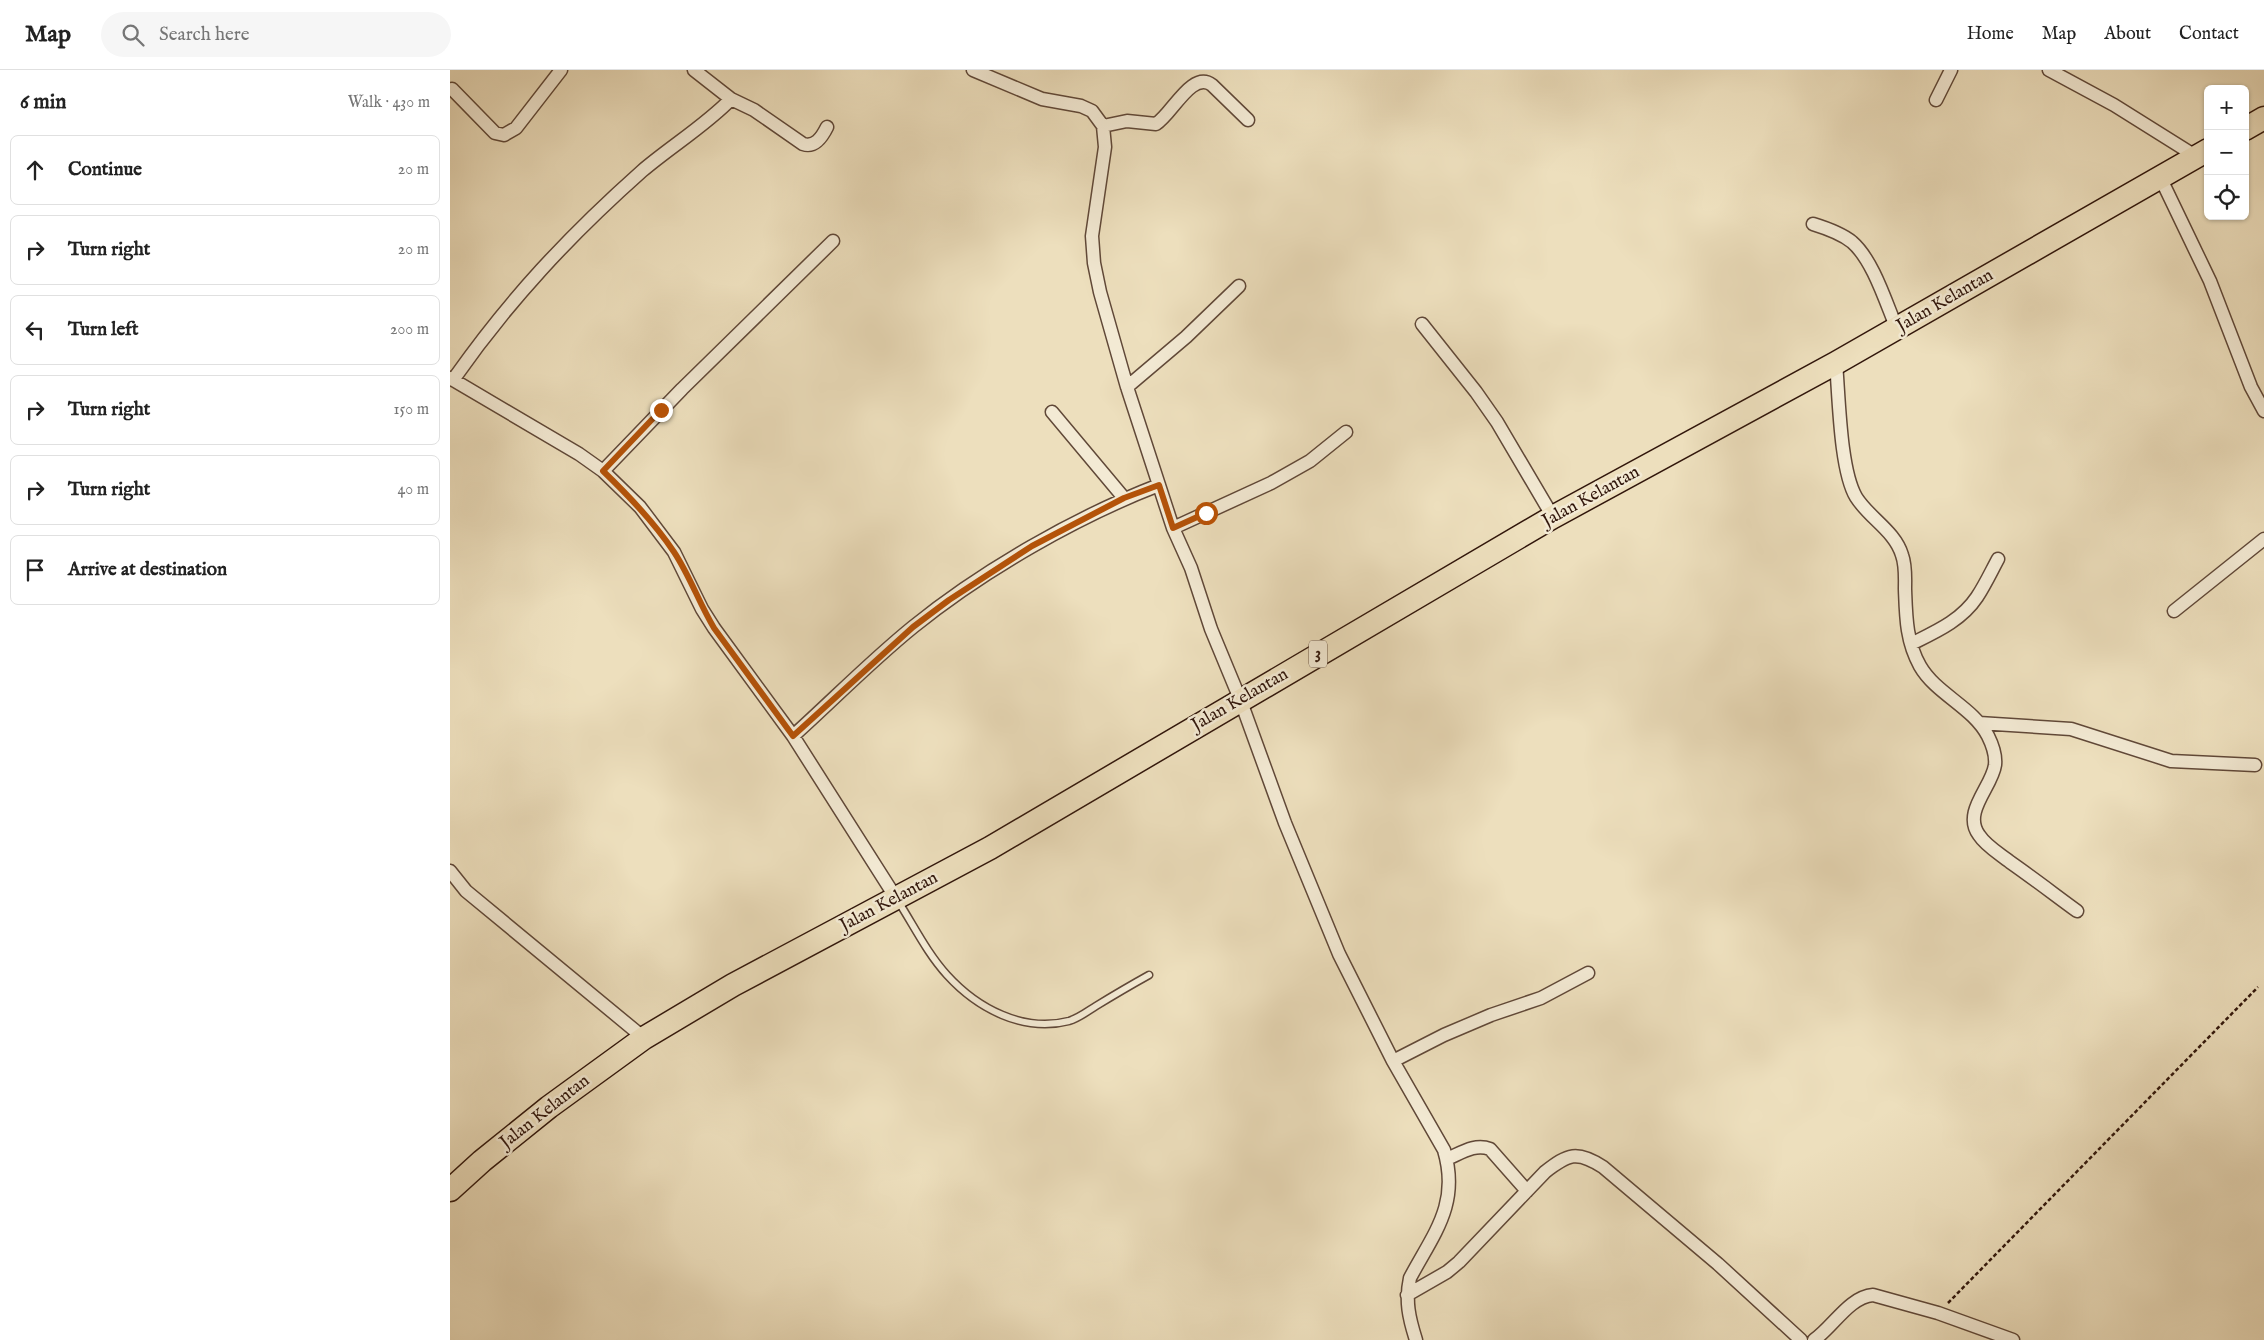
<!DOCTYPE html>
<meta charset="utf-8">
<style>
body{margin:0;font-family:"IM FELL English",serif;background:#f6f6f6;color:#222}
.controls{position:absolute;right:15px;top:15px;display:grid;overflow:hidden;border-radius:8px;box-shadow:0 1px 4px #0004}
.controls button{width:45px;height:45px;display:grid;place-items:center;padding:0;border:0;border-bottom:1px solid #e0e0e0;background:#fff;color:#222;font:25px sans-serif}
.stop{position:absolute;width:15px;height:15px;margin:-11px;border:4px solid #b45309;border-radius:50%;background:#fff}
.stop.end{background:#b45309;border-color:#fff;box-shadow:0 1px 5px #0008}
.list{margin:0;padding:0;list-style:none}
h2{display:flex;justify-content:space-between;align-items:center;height:65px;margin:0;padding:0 20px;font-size:21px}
h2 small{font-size:16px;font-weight:400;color:#767676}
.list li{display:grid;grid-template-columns:32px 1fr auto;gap:15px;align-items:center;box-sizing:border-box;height:70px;margin:0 10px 10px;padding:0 10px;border:1px solid #e0e0e0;border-radius:8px}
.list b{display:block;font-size:19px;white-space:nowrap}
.list em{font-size:16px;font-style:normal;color:#767676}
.icon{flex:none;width:28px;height:28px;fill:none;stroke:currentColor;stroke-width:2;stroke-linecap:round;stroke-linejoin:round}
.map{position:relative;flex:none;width:1814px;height:1270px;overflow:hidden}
header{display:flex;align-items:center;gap:30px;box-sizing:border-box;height:70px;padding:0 25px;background:#fff;border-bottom:1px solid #e0e0e0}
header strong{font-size:24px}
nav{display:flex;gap:28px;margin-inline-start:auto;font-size:18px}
.search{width:350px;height:45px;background:#f6f6f6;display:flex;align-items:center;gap:12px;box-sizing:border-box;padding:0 18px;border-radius:28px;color:#767676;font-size:19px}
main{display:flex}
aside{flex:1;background:#fff}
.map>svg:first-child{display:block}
</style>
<header>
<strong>Map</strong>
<div class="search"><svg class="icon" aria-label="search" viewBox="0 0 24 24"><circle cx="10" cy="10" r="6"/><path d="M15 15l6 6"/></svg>Search here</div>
<nav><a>Home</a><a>Map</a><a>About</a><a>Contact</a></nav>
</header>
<main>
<aside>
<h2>6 min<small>Walk · 430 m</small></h2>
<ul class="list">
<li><svg class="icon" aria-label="ahead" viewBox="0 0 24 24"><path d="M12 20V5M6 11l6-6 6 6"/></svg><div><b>Continue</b></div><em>20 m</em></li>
<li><svg class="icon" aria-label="right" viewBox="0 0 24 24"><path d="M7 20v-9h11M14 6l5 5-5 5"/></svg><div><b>Turn right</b></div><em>20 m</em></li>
<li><svg class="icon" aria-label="left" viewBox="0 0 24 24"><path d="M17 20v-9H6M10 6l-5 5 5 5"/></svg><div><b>Turn left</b></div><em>200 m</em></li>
<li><svg class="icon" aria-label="right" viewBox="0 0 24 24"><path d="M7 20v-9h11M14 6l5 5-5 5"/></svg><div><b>Turn right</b></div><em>150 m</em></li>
<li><svg class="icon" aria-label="right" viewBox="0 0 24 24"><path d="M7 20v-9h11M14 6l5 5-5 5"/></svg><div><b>Turn right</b></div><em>40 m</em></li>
<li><svg class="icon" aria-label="arrive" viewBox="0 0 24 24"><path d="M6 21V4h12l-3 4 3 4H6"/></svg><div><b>Arrive at destination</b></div></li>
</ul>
</aside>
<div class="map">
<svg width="1814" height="1270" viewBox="0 0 1814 1270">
<rect width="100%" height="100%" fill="#eddfbd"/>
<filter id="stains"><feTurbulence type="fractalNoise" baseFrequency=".004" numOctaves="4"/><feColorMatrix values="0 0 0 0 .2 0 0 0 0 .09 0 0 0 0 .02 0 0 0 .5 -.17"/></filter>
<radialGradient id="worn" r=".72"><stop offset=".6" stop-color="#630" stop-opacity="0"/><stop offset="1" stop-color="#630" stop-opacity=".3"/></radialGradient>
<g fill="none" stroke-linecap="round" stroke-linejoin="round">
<defs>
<path id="lane" d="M448,831C464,856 477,883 497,905C527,938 573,963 619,951C629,948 638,941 646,936C664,925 681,915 699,905"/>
<path id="street" d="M244,0L281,29L304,40L353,74C365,78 372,67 377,57
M523,0L592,29L631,36L642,41L653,56L655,77L642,166L644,193L650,222L677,317L723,458L741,498L761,559L790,629L835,753L889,884L943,991L994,1080C1010,1134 984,1163 960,1208C955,1231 959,1248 966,1270
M1599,0L1664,35L1747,87
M2,19L45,63L54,65L66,58L111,0
M1486,30L1501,0
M653,56L677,51L706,54C722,44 742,0 762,15L798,50
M1711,109L1760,211L1801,317L1814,341
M1363,154C1376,158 1391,163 1402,172C1423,190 1436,233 1447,259
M972,254L1026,322L1047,352L1103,447
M1386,293C1389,327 1390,400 1406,427C1419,448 1445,461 1452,485C1456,496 1455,508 1455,519C1456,546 1456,571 1470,596C1486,624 1523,637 1538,666C1542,674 1546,686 1545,695C1542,717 1512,742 1529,765C1536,776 1550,784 1560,792C1583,808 1605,825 1627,841
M0,308L129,384L153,401L190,437L224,482L252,539L264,558L343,666L446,828
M3,310C59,230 119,166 192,101C220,77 256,55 281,29
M677,317L736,267L789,216
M602,342L674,428
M153,401L232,319L383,171
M723,458L821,413L860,391L896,362
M1724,541L1814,469
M1461,574C1485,562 1511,551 1527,527C1535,515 1541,502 1548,489
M1529,653L1621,659L1721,691L1805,695
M343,666C383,630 421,591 463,557C532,501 626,447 709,415
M0,801L16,821L194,968
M943,991L994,965L1041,945L1091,928L1138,903
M997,1089C1011,1083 1025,1073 1040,1079L1077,1121
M957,1225L997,1202L1009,1192L1095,1102C1118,1084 1127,1080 1153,1097L1268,1194L1351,1270
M1364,1270C1383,1257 1399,1227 1423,1225L1488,1243L1563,1270"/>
<path id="highway" d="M1795,59L1814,48
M0,1120L32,1091L99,1037L194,968L283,915L540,778L1103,447L1386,293L1758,80"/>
</defs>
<use href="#lane" stroke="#604838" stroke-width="9"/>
<use href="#street" stroke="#604838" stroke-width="15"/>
<use href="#highway" stroke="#31160b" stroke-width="25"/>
<path stroke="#31160b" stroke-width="2.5" stroke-dasharray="4 2.5" stroke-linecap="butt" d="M1498,1233L1808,917"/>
<use href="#lane" stroke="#f3ead4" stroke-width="6"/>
<use href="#street" stroke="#f3ead4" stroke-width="12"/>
<use href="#highway" stroke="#eddfbd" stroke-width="22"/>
</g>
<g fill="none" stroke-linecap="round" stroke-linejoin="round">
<path stroke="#b45309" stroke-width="6" d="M211,340L153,401C179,426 204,452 224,482C240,506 249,533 264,558L343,666L463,557L499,530L582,476L674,428L709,415L723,458L756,443"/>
</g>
<g text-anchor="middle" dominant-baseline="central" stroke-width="5" stroke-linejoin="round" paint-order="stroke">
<rect fill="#f3ead4" stroke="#6b5647" stroke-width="1" x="859" y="570.5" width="18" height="27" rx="4"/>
<g font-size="16" font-weight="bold" fill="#31160b">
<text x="868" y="584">3</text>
</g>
<g font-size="18" fill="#31160b" stroke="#f3ead4">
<text transform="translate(1495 231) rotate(-30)">Jalan Kelantan</text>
<text transform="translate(1141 427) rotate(-29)">Jalan Kelantan</text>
<text transform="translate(790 630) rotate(-30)">Jalan Kelantan</text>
<text transform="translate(439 832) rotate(-28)">Jalan Kelantan</text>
<text transform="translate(95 1042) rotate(-38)">Jalan Kelantan</text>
</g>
</g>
<rect width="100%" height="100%" filter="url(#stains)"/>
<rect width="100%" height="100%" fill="url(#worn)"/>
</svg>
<div class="controls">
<button>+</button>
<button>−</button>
<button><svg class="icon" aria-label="locate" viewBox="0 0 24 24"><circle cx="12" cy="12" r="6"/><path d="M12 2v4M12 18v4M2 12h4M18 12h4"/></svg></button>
</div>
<div class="stop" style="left:756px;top:443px"></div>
<div class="stop end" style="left:211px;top:340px"></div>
</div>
</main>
